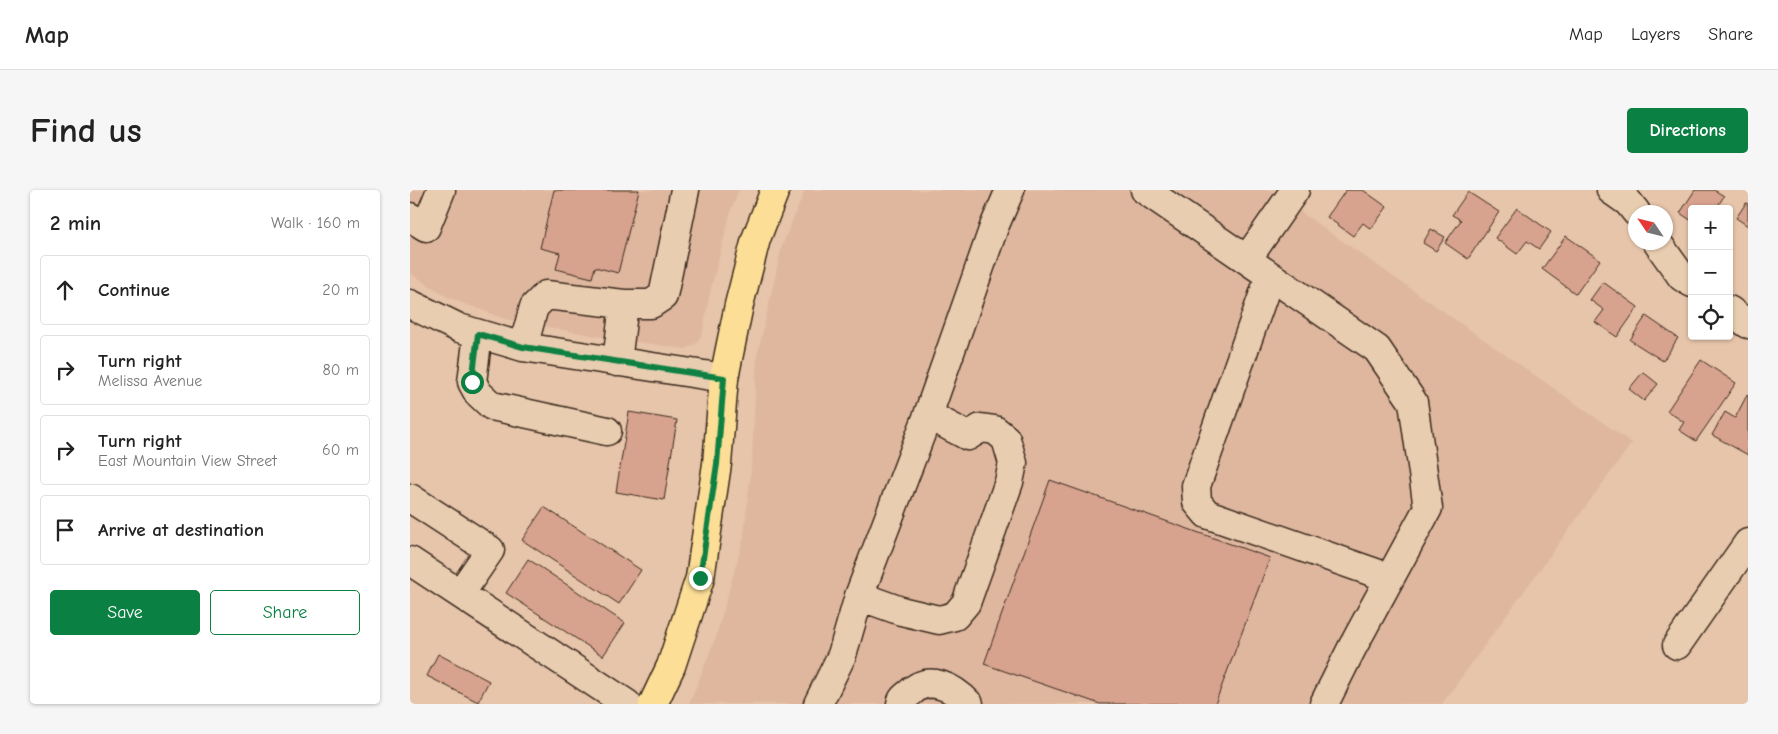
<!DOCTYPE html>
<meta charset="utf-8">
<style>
body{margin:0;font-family:"Comic Neue",sans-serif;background:#f6f6f6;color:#222}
.controls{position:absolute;right:15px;top:15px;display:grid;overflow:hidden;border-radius:5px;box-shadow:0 1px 4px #0004}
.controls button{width:45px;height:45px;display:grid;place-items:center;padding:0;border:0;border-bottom:1px solid #e0e0e0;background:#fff;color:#222;font:25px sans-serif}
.compass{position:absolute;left:1218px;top:15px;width:45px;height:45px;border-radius:50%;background:#fff;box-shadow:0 1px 4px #0004;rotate:305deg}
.stop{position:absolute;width:15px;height:15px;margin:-11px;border:4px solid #0b8043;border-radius:50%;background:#fff}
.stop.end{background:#0b8043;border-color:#fff;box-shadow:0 1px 5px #0008}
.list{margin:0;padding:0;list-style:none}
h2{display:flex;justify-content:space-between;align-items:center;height:65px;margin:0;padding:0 20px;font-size:21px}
h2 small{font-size:16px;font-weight:400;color:#767676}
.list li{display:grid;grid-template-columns:32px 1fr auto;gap:15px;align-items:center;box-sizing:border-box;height:70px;margin:0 10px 10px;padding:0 10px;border:1px solid #e0e0e0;border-radius:5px}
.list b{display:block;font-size:19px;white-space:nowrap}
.list p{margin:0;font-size:16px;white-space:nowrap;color:#767676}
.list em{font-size:16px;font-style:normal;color:#767676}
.actions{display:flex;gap:10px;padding:15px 20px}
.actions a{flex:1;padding:11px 0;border:1px solid #0b8043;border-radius:5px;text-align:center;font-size:18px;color:#0b8043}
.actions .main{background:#0b8043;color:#fff}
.icon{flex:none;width:28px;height:28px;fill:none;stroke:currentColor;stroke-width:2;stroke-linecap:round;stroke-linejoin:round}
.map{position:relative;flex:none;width:1338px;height:514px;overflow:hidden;border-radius:5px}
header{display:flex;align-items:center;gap:30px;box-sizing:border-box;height:70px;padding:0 25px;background:#fff;border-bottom:1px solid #e0e0e0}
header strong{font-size:24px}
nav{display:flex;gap:28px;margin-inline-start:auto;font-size:18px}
.intro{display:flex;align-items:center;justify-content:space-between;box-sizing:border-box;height:120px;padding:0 30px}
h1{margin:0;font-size:35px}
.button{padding:12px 22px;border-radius:5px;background:#0b8043;color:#fff;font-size:18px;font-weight:700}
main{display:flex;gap:30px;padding:0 30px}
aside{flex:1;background:#fff;border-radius:5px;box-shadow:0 1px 4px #0004}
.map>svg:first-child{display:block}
</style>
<header>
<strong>Map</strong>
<nav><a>Map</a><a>Layers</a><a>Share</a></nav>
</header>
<div class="intro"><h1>Find us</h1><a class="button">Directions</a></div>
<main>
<aside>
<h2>2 min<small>Walk · 160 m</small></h2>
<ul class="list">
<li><svg class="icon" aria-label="ahead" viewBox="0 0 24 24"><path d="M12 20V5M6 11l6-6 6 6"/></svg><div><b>Continue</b></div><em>20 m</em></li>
<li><svg class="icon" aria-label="right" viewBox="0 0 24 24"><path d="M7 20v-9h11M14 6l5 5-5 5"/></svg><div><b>Turn right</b><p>Melissa Avenue</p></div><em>80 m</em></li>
<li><svg class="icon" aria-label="right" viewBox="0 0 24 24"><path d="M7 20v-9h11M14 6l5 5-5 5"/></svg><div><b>Turn right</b><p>East Mountain View Street</p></div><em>60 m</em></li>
<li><svg class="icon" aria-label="arrive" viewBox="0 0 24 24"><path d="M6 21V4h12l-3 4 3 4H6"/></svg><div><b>Arrive at destination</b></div></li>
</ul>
<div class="actions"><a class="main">Save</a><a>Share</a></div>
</aside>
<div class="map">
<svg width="1338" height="514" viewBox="0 0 1338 514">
<rect width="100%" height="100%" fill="#e6c5aa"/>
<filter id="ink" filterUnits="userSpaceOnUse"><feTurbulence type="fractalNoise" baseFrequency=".02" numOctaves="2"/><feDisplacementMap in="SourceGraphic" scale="10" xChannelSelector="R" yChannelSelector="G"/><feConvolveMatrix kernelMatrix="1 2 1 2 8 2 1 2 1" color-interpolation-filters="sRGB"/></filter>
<g filter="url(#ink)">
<path fill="#dfb79f" d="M0,0H329L321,21L300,102L293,142L287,153L276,159L186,146L95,129L37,107L0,83Z
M395,0H863L895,25L1222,253L1032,514H279L306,447L334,346L342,268L347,166L372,56Z"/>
<path fill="#d7a28e" stroke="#3b2a1e" d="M144,0H229L208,83L185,77L182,88L146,79L150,63L130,58Z
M936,0H953L977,17L961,39L953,33L943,46L917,27Z
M1285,0H1304L1314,6L1306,19H1282V31L1270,23Z
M1058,2L1089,22L1058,69L1035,53L1051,30L1042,25Z
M1336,13L1338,14V36L1326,28Z
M1107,18L1141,42L1129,59L1117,51L1107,64L1085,48Z
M1021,39L1035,47L1026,61L1013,53Z
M1156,46L1190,70L1166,104L1132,79Z
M1193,92L1228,117L1207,147L1185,132L1194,120L1180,110Z
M1236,126L1268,148L1253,171L1220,150Z
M1291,170L1326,193L1286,251L1269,240L1274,232L1257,221Z
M1233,182L1248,194L1234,211L1219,199Z
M1337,205L1338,206V265L1302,245L1315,222L1325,228Z
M219,222L267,230L254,310L206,302Z
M640,290L860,368L805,514H690L574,474Z
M134,317L231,380L209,414L112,350Z
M118,369L215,433L193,466L96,403Z
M28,464L79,491L68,512L17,486Z"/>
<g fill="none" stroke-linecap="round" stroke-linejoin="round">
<defs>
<path id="minor" d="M735,0L967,159L1003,212L1018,318L942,458L914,514
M1201,0L1218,12L1226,22
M0,27L16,37L31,0
M1247,52L1272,87L1282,93
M837,69L885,0
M860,86L786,296L787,312L797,324L980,388
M0,114L49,138L113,157L314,188
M214,114H241L253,106L275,0
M1319,120L1338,134
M68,144L62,192L68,203L82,216L197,241
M113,157L124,117L136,105L214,114L207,172
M0,308L80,360L50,404
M0,371L217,514
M449,406L491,421L529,430L545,426L556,413L599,292L603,273L596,249L585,240L571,238L558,246L518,225
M1267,455L1338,353
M408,514L432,465L449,406L518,225L584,37L600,0
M491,514C492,508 496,506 501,502C519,484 544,498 559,514"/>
<path id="major" d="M243,514L261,476L290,388L307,274L314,188L329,115L346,49L365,0"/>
</defs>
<use href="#minor" stroke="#3b2a1e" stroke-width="31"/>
<use href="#major" stroke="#3b2a1e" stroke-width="31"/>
<use href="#minor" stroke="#e9cdb0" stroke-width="28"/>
<use href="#major" stroke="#fcde96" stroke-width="28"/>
</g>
</g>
<g fill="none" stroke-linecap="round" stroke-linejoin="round" filter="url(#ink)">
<path stroke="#0b8043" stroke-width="6" d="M62,192L68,144L113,157L314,188L307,274L290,388"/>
</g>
</svg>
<div class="controls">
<button>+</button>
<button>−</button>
<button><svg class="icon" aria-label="locate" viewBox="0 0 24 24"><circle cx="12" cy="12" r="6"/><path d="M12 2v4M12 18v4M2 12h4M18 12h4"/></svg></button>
</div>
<svg class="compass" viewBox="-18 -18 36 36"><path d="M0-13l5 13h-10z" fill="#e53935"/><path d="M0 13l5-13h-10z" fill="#767676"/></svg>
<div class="stop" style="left:62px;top:192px"></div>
<div class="stop end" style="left:290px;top:388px"></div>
</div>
</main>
